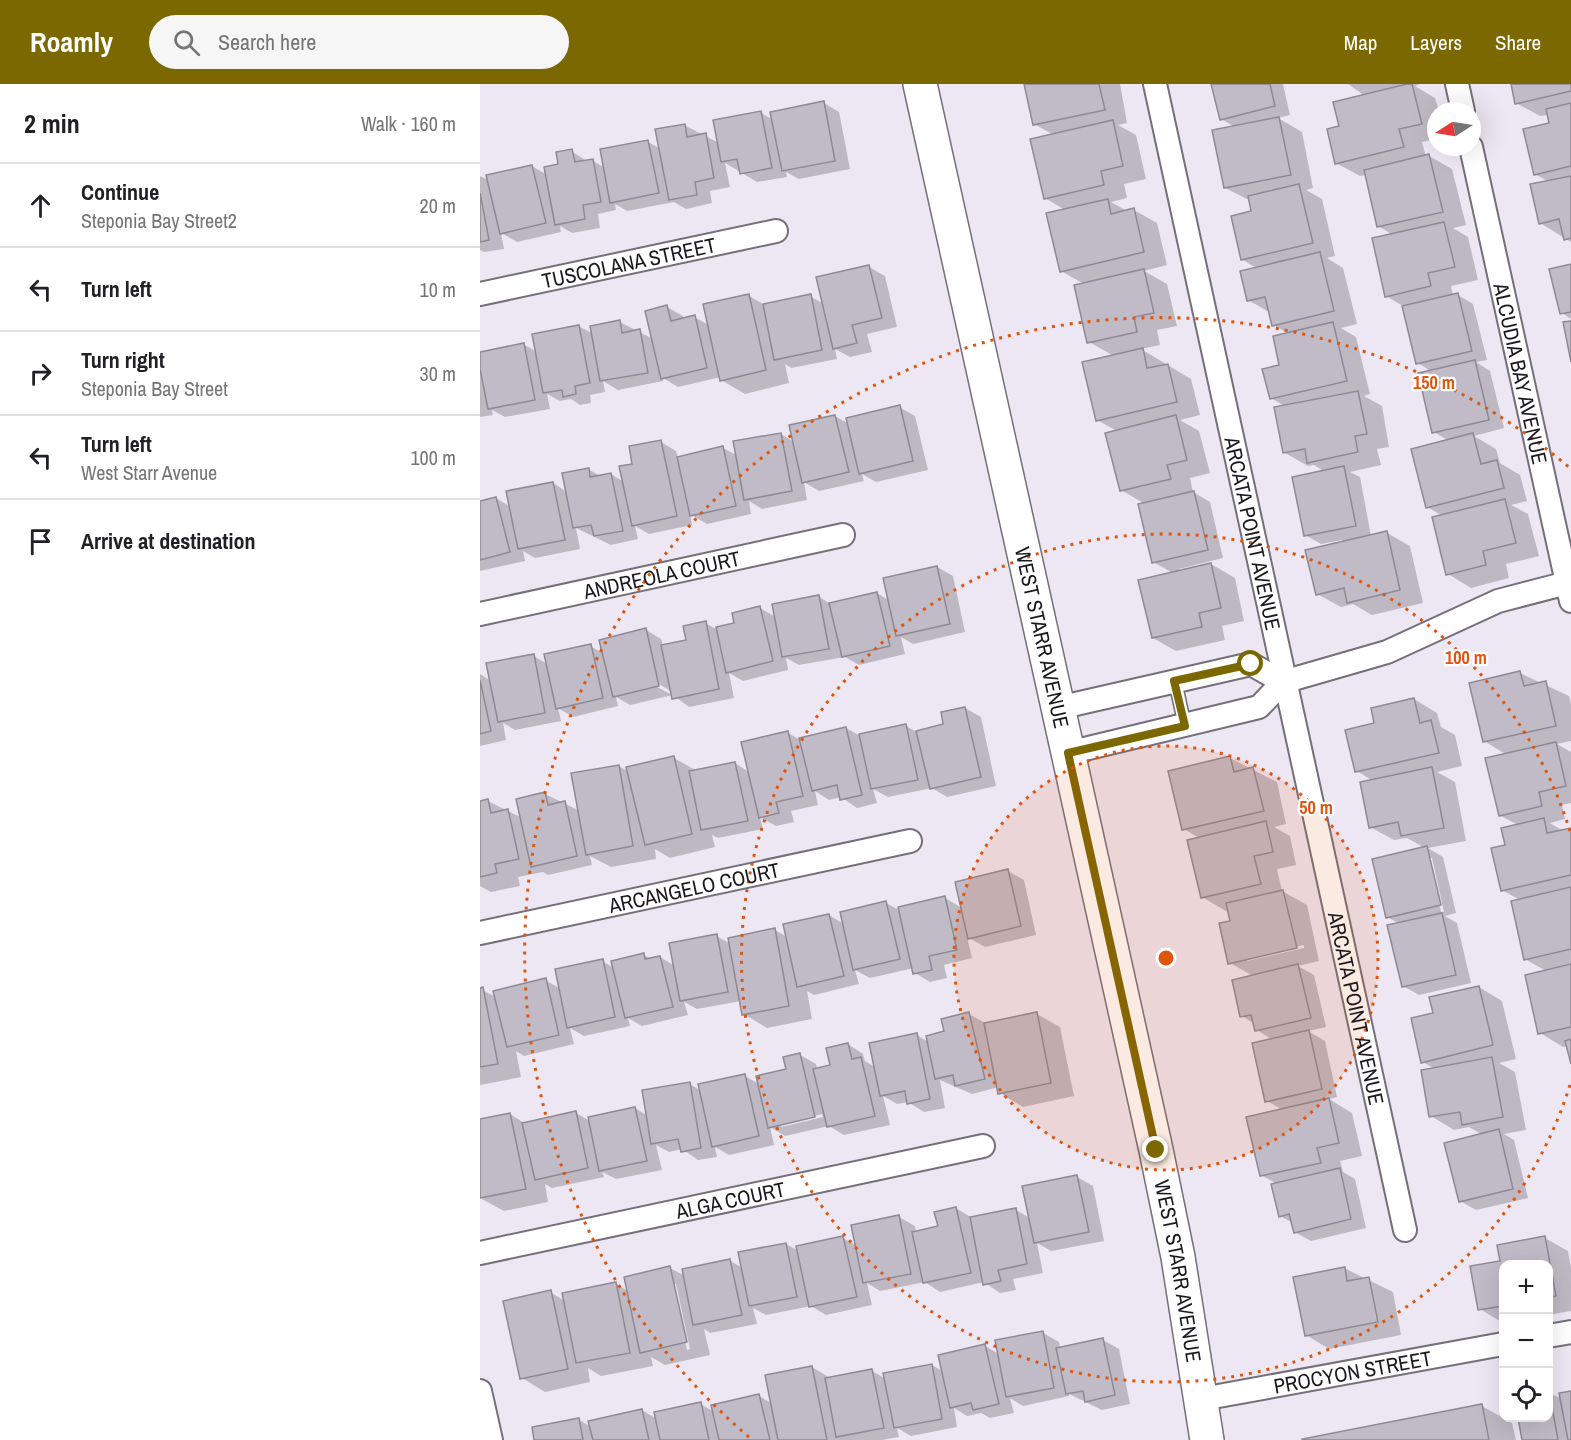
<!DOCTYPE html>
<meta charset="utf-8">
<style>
body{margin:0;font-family:"Archivo Narrow",sans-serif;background:#f6f6f6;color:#202124}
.controls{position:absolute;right:18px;bottom:18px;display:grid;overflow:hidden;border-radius:12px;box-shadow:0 6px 24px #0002}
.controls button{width:54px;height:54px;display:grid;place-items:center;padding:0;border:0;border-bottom:2px solid #e0e0e0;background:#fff;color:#202124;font:30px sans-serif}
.compass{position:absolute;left:947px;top:18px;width:54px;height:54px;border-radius:50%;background:#fff;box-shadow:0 6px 24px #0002;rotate:258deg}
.stop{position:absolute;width:18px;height:18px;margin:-14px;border:4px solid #7b6800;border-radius:50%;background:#fff}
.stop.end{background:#7b6800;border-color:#fff;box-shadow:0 2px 6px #0008}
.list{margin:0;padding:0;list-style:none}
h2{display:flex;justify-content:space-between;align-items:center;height:78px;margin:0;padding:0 24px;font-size:26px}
h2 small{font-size:20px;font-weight:400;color:#757577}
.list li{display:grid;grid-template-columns:39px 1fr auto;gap:18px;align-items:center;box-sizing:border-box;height:84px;padding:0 24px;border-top:2px solid #e0e0e0}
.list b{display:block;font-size:22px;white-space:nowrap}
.list p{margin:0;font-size:20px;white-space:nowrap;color:#757577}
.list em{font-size:20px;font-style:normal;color:#757577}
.icon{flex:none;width:33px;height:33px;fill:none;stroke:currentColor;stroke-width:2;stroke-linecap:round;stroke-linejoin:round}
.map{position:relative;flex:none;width:1091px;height:1356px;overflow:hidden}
header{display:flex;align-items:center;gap:36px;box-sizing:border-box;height:84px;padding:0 30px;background:#7b6800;color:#fff}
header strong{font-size:28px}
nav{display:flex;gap:33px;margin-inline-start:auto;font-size:21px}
.search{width:420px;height:54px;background:#f6f6f6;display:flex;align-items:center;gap:15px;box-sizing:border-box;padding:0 21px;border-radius:33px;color:#757577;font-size:22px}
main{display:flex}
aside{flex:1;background:#fff}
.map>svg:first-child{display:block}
</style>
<header>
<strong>Roamly</strong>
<div class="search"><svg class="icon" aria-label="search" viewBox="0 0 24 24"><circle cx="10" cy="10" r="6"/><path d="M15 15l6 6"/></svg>Search here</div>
<nav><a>Map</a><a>Layers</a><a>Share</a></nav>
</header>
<main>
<aside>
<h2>2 min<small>Walk · 160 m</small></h2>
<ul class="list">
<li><svg class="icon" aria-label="ahead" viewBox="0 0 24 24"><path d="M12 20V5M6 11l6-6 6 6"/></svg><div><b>Continue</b><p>Steponia Bay Street2</p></div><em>20 m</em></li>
<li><svg class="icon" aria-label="left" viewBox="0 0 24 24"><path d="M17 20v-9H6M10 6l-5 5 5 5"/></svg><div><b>Turn left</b></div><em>10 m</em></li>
<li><svg class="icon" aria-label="right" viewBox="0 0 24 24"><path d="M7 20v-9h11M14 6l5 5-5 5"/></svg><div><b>Turn right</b><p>Steponia Bay Street</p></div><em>30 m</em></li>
<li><svg class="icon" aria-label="left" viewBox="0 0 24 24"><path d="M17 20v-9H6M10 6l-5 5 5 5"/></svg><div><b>Turn left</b><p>West Starr Avenue</p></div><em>100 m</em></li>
<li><svg class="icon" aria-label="arrive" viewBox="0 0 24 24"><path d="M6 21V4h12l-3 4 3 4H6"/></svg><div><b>Arrive at destination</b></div></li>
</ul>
</aside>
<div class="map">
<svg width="1091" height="1356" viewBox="0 0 1091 1356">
<rect width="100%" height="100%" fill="#ede7f3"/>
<path fill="#0003" fill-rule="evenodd" d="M546,0H640L647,39L638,41L656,51L666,95L644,100L647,114L631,118L647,127L654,126L677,139L687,181L664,187L687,200L697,242L677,246L680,261L661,265L711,295L720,331L700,336L719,347L730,389L710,394L713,408L730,418L743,474L699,485V488L731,480L755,494L764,537L742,542L745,556L696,567L673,554L693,489L673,478L665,420L641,406L637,347L617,336L634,272L609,258L604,200L581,187L585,126L565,114L574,51L554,40Z
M733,0H803L810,31L798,34L822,48L833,104L826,106L842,115L855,172L847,174L863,184L877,240L861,244L876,253L890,310L884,312L902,322L909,363L897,365L901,381L870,388L880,393L891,452L907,449L930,462L943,519L892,531L873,520L861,523L837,510L863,459L862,456L841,460L825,451L845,388L834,381L828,382L805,369L806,323L791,314L809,250L793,241L791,229L768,216L778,185L763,176L773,128L771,117L745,104L755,43L741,35Z
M868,0H940L935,2L955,14L959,27H956V55L942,58L946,73L949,72L972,85L986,141L973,144L988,153L998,196L971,202L973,212L978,211L993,220L1007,276L996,278L1010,287L1024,344L994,352L1016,365L1020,379L1040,391L1047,417L1031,421L1048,430L1059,472L1026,480L1029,494L991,504L968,490L963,432L947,423L969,357L954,348L952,288L938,279L923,222L906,212L913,151L898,142L886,91L880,92L856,79L860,43L885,12Z
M1032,0H1091V158L1060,139L1069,98L1055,90L1071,40L1068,31L1060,32L1036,19Z
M344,19L359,28L370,85L319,95L306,88L307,93L277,98L245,79L250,103L230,107L232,119L206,125L194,118L147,127L135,120L136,126L118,130L120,144L92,149L80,142L81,148L37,158L21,149L24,165L4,168L0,166V92L8,96L52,82L67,91L80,81L91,67L107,77L112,76L125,84L168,58L181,65L204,41L239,59L280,28L293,36Z
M1091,181V235L1082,229Z
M389,183L405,192L417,243L387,250L392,268L370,273L355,265L357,275L311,284L305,280L309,299L265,310L241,296V293L198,303L183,294V297L138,306L123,297L125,308L110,311L111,319L100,321L91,315L80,317L67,310L70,325L25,333L12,326L13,331L0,333V269L43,260L57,268L99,242L113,250L140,238L173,255L187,223L203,232L204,236L214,233L229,241L269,212L285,221L330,212L344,220Z
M419,323L435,332L448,386L396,398L382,390L384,397L339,407L324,398L327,416L282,425L269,417L271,430L227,440L210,430L212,441L169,450L155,442L158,455L131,461L96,444L100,465L55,474L43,467L45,477L0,487V418L16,414L31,423L73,399L87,408L108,385L120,392L131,390L144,398L154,381L181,358L196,367L198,374L243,364L258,372L301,350L314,358L355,332L369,340Z
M457,483L473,492L485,548L433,560L421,553L425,570L379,581L365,573L319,581L306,574L308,586L263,597L249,589L254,614L209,623L193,611L150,621L136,613L138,622L93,633L78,624L81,637L35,646L23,639L26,656L0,662V590L11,597L54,572L67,580L110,562L124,570L166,546L181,555L183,562L207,557L225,539L236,545L256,540L280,524L296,533L339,513L351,520L397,509L410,517ZM174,597L192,608V611L172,600Z
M1040,589L1089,612L1091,620V657L1077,660L1091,668V719L1082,721L1085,735L1070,739L1083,747L1091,745V974L1088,962L1083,963L1060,949L1066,887L1045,875L1040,816L1022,806L1027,762L1038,741L1021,732L1027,671L1004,657Z
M934,615L957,629L961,643L975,651L982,682L957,688L975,698L986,757L948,764L963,773L976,829L965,832L977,839L991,899L939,911L923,902L920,840L907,833L945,764L927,754L914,756L890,743L893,697L877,687L896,640ZM948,774H952L964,828H961Z
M485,624L501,633L516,702L467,713L452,704L408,713L393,705L397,719L377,724L361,713L349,716L335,707L338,721L311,727L314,738L296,742L280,733L283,745L238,754L232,751L235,763L190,774L175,765L176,775L131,783L110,772L112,781L68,791L63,788L38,793L40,802L11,808L0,802V719L8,717L42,734L65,710L100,727L139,682L149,688L194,674L217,687L255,679L269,688L308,649L322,657L366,644L382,653L426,642L437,648L465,641Z
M750,674L797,698L806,740L794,743L810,752L816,781L797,785L802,807L827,821L839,877L818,882L834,891L846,943L828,947L845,957L857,1013L849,1015L872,1029L882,1072L860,1077L863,1088L875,1095L886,1144L831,1157L815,1148L813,1139L800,1132L797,1100L781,1091L803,1026L787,1017L793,956L777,946L775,940L762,932L773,892L750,879L752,838L749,826L746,827L722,813L719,754L704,745ZM824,861V864L767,877V874Z
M528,787L544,796L556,851L505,863L487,853L492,874L464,881L467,894L450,898L435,889L434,884L390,894L375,886L379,900L334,911L327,907L332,935L287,944L264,930L261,917L217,925L204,918L208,931L162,942L148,934L150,942L104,952L90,944L94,960L44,972L36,967L41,993L0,1001V905L16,913L65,896L81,905L122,877L134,884L164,871L171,875L180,873L195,882L236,852L251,860L295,846L307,853L349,831L364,840L406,819L421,827L465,814L482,824Z
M999,903L1022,917L1036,975L1019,979L1035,988L1046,1046L1024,1050L1034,1056L1048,1114L996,1126L980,1117L1003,1051L989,1043L974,1046L951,1032L955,985L943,978L954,930Z
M489,930L505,939L557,930L580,943L594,1012L543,1023L520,1009L519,1003L492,1010L460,996L465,1024L444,1028L428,1018L417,1020L403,1012L410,1041L364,1051L349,1042L305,1052L290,1043L294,1061L249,1071L235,1063L237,1073L218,1076L202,1065L189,1068L176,1061L182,1086L136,1095L122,1088L124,1093L72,1104L65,1100L68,1118L24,1127L0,1114V1036L30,1030L46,1040L96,1029L110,1037L155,1024L168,1032L210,1000L221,1007L265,992L279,1000L307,986L320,971L336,980L337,986L352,982L368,960L383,970L385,977L395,983L437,951L448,958L466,948ZM342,1030L343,1033L301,1043V1040Z
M597,1093L613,1102L624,1157L571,1167L557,1159L563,1189L533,1195L536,1206L520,1209L504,1198L460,1208L445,1198L400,1207L387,1199L392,1221L346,1231L331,1222L286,1231L273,1224L277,1240L230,1249L224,1245L230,1271L185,1281L171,1273L173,1282L121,1292L108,1284L110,1298L65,1308L42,1294L70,1208L85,1217L136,1200L148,1207L190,1184L205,1192L250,1177L263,1184L306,1160L319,1167L363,1154L377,1162L419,1133L435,1142L436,1149L460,1144L476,1124L492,1134L536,1126L550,1134ZM193,1200H196L210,1265L207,1266Z
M1065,1154L1088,1167L1091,1184V1227L1068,1231V1180H1023V1239L1000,1225L1021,1178Z
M864,1184L913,1208L921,1251L849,1265L826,1251Z
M563,1249L579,1258L580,1264L623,1256L639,1265L650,1320L622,1326L589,1310V1312L543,1322L530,1314L534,1329L510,1334L501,1329L487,1332L474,1324L477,1343L431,1352L417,1344L419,1353L402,1356H56L98,1335L111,1343L162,1326L177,1335L221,1320L234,1328L279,1312L293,1320L332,1283L352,1295L392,1287L406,1295L452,1281L464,1288L505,1262L519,1270Z
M1068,1308L1082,1315L1091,1356H1044L1040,1334H1068Z
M1002,1322L1032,1339L1036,1356H824Z"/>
<path fill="#c1bbc7" stroke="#8e8994" stroke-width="1.5" d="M544,0H619L625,26L553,41Z
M731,0H790L795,22L740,36Z
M927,0H932L942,40L919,45L924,63L855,80L847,45L859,42L853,18Z
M1031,0H1091V7L1035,20Z
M344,17L355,77L302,87L290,28Z
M1091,19V82L1054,91L1043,45L1069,39L1066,25Z
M281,27L292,84L260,90L257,75L241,78L233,36Z
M799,33L811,91L744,104L732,46Z
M633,36L643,82L621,87L624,101L564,115L550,55Z
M205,40L207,53L226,49L234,94L215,98L217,111L189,116L175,45Z
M168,56L179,109L130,119L120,65Z
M92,65L95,78L113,75L121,118L103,121L105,135L75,141L64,83L78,80L76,68Z
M949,70L963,128L897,143L884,86Z
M52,81L66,139L20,150L6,91Z
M1091,92V154L1084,156L1079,135L1059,140L1050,100Z
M819,100L833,159L761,176L751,132L771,127L768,112Z
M0,109L9,156L0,158Z
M628,115L631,130L654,124L664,168L580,188L566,129Z
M964,138L975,183L948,189L951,202L905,213L892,154Z
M840,168L854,227L792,242L785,213L767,217L760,187Z
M1091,180V228L1080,230L1069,185Z
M389,181L402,234L372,241L377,259L353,265L336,193Z
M664,185L674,229L654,233L657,248L607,259L594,201Z
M978,209L992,267L936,280L922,222Z
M269,210L286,286L240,297L223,220Z
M331,210L342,266L294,276L283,220Z
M187,221L191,237L215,231L227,284L181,295L165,227Z
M140,236L142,249L160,245L168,289L120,297L110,242Z
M1091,237V278L1083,238Z
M853,238L867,297L790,315L782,285L799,281L793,252Z
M99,241L110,299L95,302L96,310L83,313L82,306L63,309L52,250Z
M44,259L55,316L8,325L0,285V268Z
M663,264L667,284L688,280L697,318L616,337L602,278Z
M995,276L1009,336L952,349L938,289Z
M878,307L887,350L875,352L878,368L827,379L825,365L803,369L794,323Z
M420,321L433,377L379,390L366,334Z
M355,331L369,388L322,399L309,341Z
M696,331L707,376L687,381L691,395L640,407L625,349Z
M301,349L312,407L264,416L253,357Z
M993,349L1001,380L1017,376L1024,404L946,424L931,365Z
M181,356L197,432L152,442L139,382L152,380L149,362Z
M243,362L256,422L210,432L197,373Z
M864,382L876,442L824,452L812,393Z
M109,384L110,393L131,389L143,447L114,452L111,441L93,444L82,389Z
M73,398L85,456L38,465L26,407Z
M714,407L728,466L672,479L658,420Z
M16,413L30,468L0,476V417Z
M1025,415L1036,459L1003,467L1006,481L966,491L952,433Z
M907,447L920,506L867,519L864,504L836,511L825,466Z
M731,479L741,524L719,529L722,543L672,554L658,496Z
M457,482L470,540L416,552L403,494Z
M397,508L410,562L362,573L349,519Z
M339,511L349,565L302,573L292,520Z
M280,522L293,577L246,589L236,543L254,539L252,529Z
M226,537L239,605L192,615L181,561L206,556L203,542Z
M166,544L179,602L133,613L119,556Z
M111,560L123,614L76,625L64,570Z
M54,570L65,629L18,638L6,579Z
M1040,587L1044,602L1066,597L1076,642L1003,658L989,599Z
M0,596L11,647L0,650Z
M934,614L940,639L951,636L959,669L875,688L865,646L894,639L891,624Z
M485,623L501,693L450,705L436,647L463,640L461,628Z
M426,640L438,696L391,705L379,650Z
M366,643L382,711L360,716L357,701L332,707L319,654Z
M308,647L323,712L296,718L299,729L279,734L261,658Z
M1076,658L1086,702L1059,708L1062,722L1019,732L1005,674Z
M194,672L212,750L165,761L146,683Z
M750,672L754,688L773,683L784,727L702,746L688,687Z
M255,678L268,737L221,746L209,687Z
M139,681L153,762L106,771L91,689Z
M952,683L964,744L921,752L918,738L889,744L880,698Z
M65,708L68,721L85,717L97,772L51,783L36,715Z
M8,715L11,729L28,725L39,775L15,780L17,789L0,793V717Z
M1064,734L1067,749L1091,744V791L1021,807L1011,764L1025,761L1021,744Z
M786,737L793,768L774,772L781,800L721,814L707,756Z
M947,762L961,821L906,834L892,775Z
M528,785L541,842L488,855L475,798Z
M1091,803V865L1044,876L1031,817Z
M803,806L817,864L748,880L739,839L750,837L746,819Z
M465,812L477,866L449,872L452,886L433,890L418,823Z
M406,817L420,875L373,886L360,828Z
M962,829L976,891L922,903L907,841Z
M349,830L364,892L317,903L303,840Z
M295,844L309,922L262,931L248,854Z
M237,850L248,908L200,917L189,859Z
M164,869L165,875L180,872L193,923L145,934L131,877Z
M123,875L135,933L87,944L75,885Z
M818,880L831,934L775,947L771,931L760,933L752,896Z
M1091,880V943L1058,950L1045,891Z
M66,894L79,951L27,963L13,907Z
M999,902L1013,961L941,979L931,934L953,929L949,913Z
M3,903L18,980L0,983V904Z
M489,928L505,995L475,1002L473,991L455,995L446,952L464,947L461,935Z
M557,928L571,999L518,1010L504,939Z
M829,946L842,1005L785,1018L772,959Z
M437,949L450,1015L427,1020L425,1007L400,1012L389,959Z
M1091,955V980L1085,957Z
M368,959L372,975L381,973L395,1032L347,1043L333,985L350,981L346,964Z
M320,969L335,1033L288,1044L276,992L306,985L303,973Z
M1012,973L1023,1033L982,1041L980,1028L949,1033L941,986Z
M265,990L279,1052L232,1063L218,1000Z
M210,998L221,1064L201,1068L198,1055L171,1060L162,1006Z
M849,1014L859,1059L837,1064L841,1079L780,1092L766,1033Z
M155,1023L167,1077L119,1087L108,1033Z
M96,1027L108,1084L55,1096L42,1039Z
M30,1029L46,1105L0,1114V1035Z
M1019,1045L1033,1105L979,1118L964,1059Z
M860,1084L871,1135L814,1149L809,1130L799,1133L791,1100Z
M597,1091L609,1148L554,1159L542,1102Z
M476,1123L491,1189L443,1199L432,1148L458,1142L454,1128Z
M536,1124L547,1180L518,1186L521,1197L503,1201L490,1133Z
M419,1131L431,1190L383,1199L371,1141Z
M363,1152L377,1213L329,1223L316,1162Z
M1065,1152L1076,1212L1068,1214V1180H1023V1222L998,1226L990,1182L1020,1177L1017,1161Z
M306,1159L317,1213L269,1222L258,1168Z
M250,1175L262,1231L213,1241L202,1185Z
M190,1182L207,1258L160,1269L144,1193Z
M865,1183L867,1197L889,1193L898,1238L825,1252L813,1193Z
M136,1198L150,1269L96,1279L82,1209Z
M71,1206L88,1285L40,1295L23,1217Z
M563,1247L574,1304L526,1313L515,1256Z
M623,1254L635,1311L605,1318L603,1307L586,1310L576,1264Z
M505,1260L519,1320L493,1326L491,1319L470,1324L458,1271Z
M452,1280L462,1335L414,1344L403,1289Z
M332,1282L347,1356H298L285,1291Z
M392,1285L404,1344L356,1353L345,1294Z
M1069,1306L1078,1356H1042L1038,1334H1068Z
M1091,1307V1356H1088L1079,1309Z
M279,1310L290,1356H239L231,1321Z
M221,1318L229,1356H180L174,1328Z
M1002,1320L1009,1356H822V1355Z
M162,1325L169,1356H113L108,1337Z
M99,1334L103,1356H54L52,1343Z"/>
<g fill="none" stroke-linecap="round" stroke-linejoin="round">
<defs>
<path id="service" d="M695,597L705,642"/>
<g id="minor">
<path id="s1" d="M675,0L925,1146"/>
<path d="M977,0L983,27"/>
<path id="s2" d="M991,63L1091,517"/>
<path id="s3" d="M0,210L296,147"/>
<path id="s4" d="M0,530L363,451"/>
<path d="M578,624L771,580L803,598"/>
<path d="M588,669L779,623L803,598L907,568L1018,517L1091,498"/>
<path id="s5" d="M0,849L430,757"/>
<path id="s6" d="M0,1169L503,1062"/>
<path d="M1068,1252L1091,1248"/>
<path d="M0,1307L11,1356"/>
<path id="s7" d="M722,1315L1023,1260"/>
</g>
<g id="secondary">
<path id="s8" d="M440,0L676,1066L698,1173L727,1356"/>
</g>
</defs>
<use href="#service" stroke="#746f7a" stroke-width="15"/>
<use href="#minor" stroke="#746f7a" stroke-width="26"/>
<use href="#secondary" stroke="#746f7a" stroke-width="36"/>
<use href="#service" stroke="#fff" stroke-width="12"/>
<use href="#minor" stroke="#fff" stroke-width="22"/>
<use href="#secondary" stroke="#fff" stroke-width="33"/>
</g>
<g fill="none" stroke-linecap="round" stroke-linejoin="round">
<path stroke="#7b6800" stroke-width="8" d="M676,1066L588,669L705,642L694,597L771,580"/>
</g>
<circle cx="686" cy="874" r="212" fill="#de560d" fill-opacity=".12"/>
<g fill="none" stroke="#de560d" stroke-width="3" stroke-dasharray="3 6">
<circle cx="686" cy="874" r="212"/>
<path d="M1090 1001A424 424 0 1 1 1090 747"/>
<path d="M269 1353A635 635 0 0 1 1090 384"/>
</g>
<g text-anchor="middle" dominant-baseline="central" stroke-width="4.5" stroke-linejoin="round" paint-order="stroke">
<g font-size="21" fill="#1b191d" stroke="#fff">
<text stroke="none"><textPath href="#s3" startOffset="152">TUSCOLANA STREET</textPath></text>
<text stroke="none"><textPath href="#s2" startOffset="232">ALCUDIA BAY AVENUE</textPath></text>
<text stroke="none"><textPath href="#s1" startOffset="460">ARCATA POINT AVENUE</textPath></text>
<text stroke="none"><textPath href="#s4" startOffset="186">ANDREOLA COURT</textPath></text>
<text stroke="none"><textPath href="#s8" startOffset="567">WEST STARR AVENUE</textPath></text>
<text stroke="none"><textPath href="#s5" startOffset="219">ARCANGELO COURT</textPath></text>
<text stroke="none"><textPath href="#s1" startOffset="946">ARCATA POINT AVENUE</textPath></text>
<text stroke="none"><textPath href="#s6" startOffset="256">ALGA COURT</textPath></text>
<text stroke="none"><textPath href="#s8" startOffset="1215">WEST STARR AVENUE</textPath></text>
<text stroke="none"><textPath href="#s7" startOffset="153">PROCYON STREET</textPath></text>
</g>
</g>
<circle cx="686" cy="874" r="9" fill="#de560d" stroke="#fff" stroke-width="3"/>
<g font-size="18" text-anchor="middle" font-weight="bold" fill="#de560d" stroke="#fff" stroke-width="4.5" stroke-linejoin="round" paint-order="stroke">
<text x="954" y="305">150 m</text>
<text x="986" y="580">100 m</text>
<text x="836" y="730">50 m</text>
</g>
</svg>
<div class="controls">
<button>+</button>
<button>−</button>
<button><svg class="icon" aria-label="locate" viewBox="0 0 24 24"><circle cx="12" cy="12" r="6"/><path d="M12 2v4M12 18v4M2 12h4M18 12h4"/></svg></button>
</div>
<svg class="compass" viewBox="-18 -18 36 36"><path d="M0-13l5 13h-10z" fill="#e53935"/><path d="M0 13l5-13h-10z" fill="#757577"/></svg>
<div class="stop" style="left:771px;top:580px"></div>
<div class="stop end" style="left:676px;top:1066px"></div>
</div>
</main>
